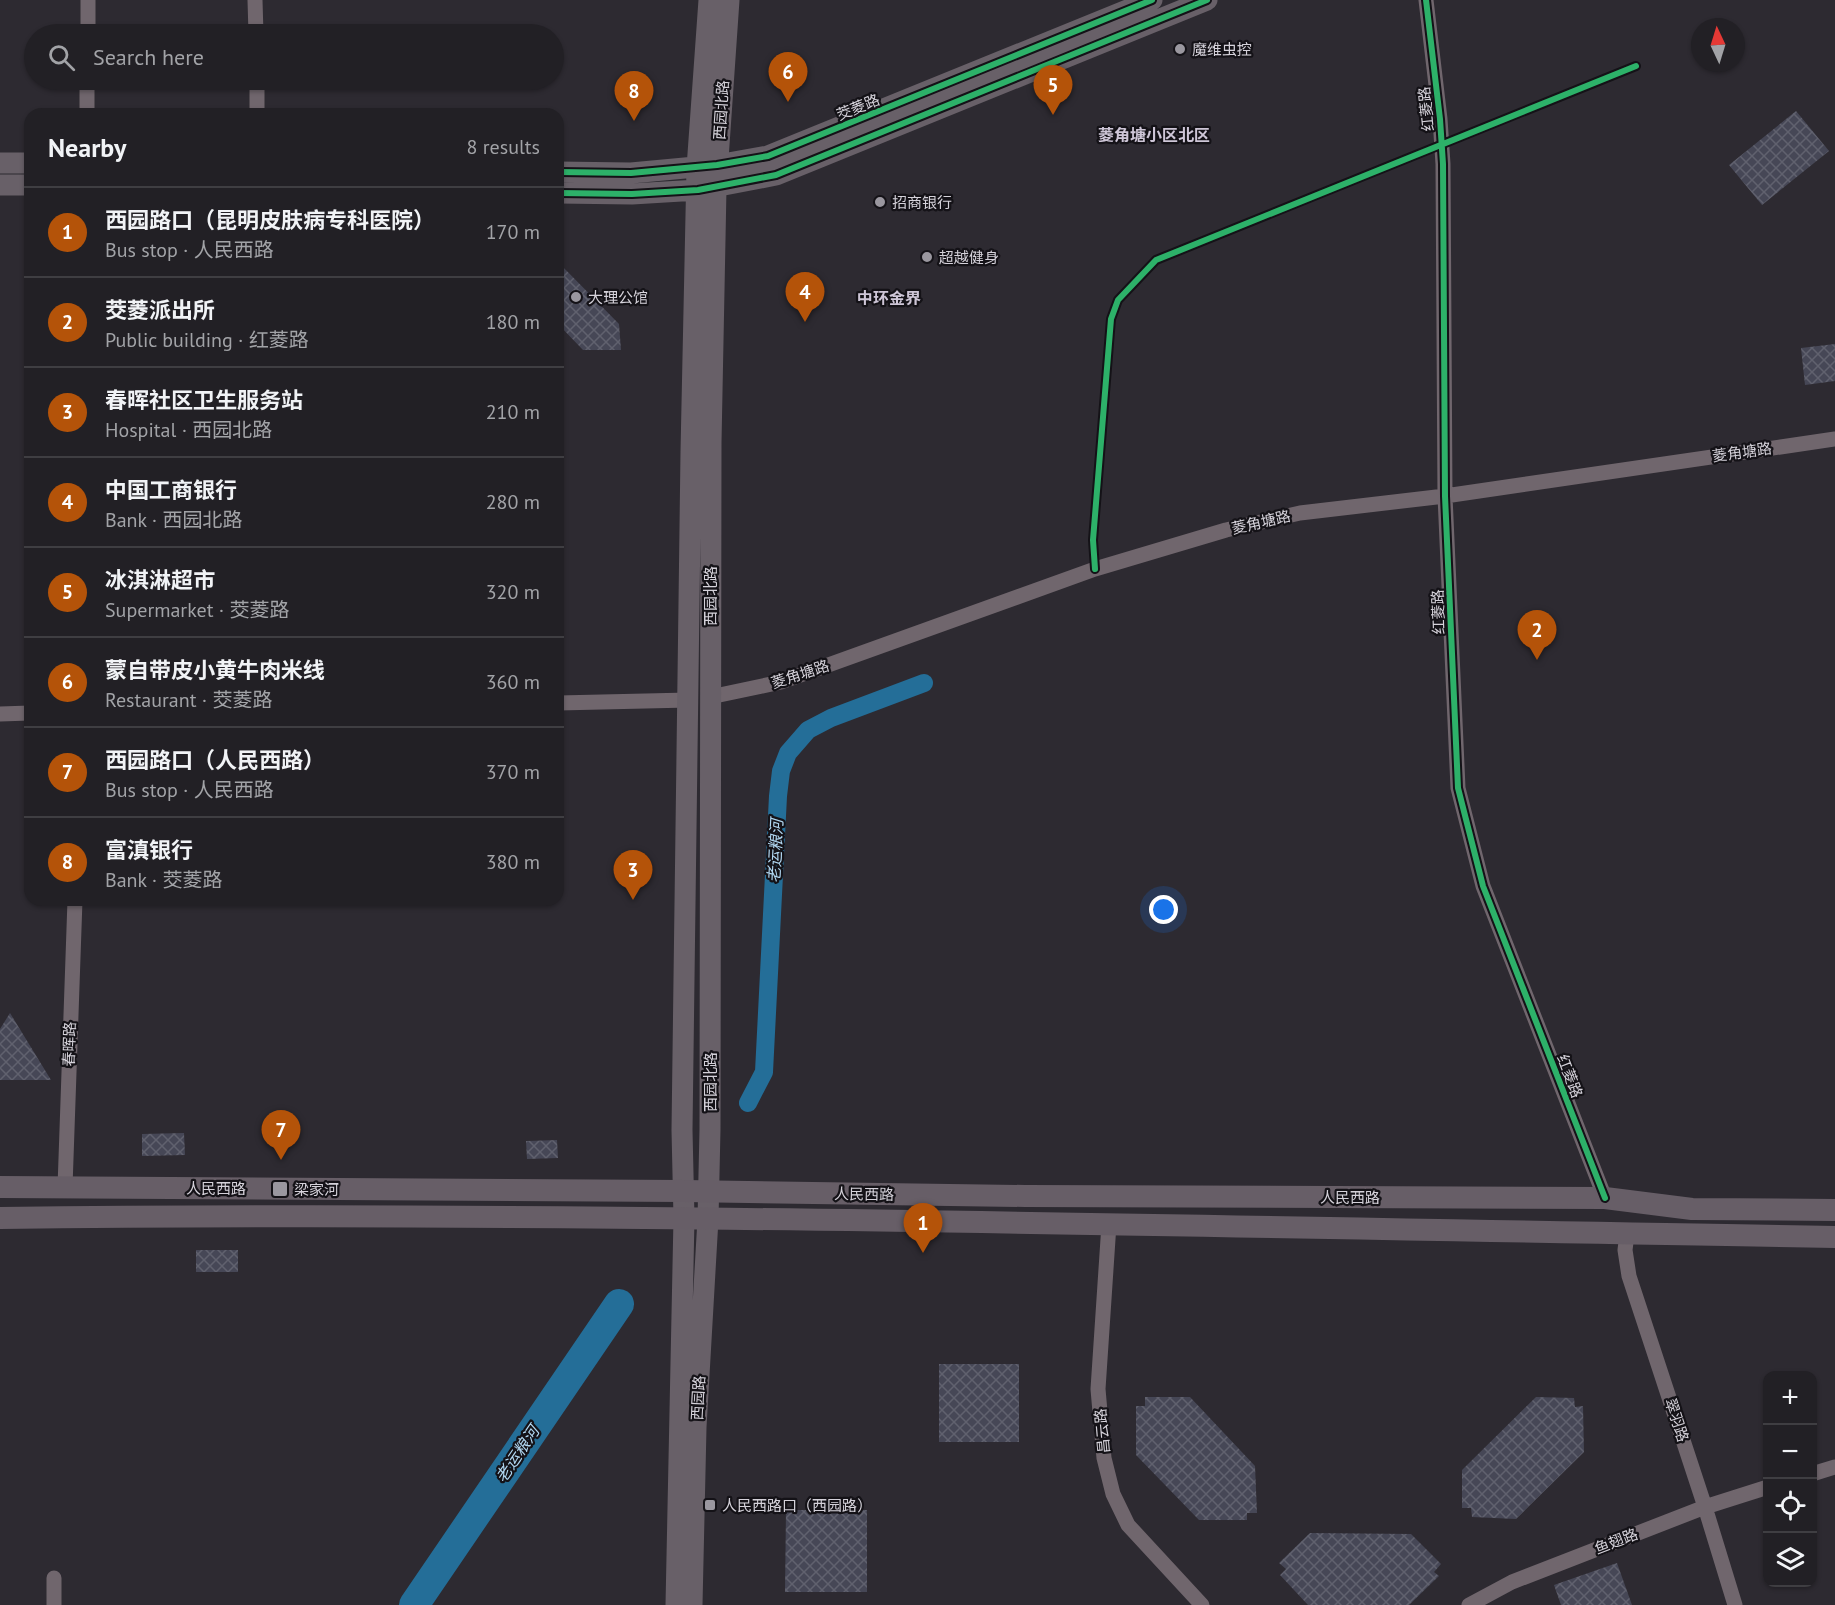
<!DOCTYPE html>
<meta charset="utf-8">
<style>
body{margin:0;font-family:"PT Sans","Noto Sans SC",sans-serif;background:#2e2d32;color:#f1f3f6}
.controls{position:absolute;right:18px;bottom:18px;display:grid;overflow:hidden;border-radius:12px;box-shadow:0 2px 4px #0004}
.controls button{width:54px;height:54px;display:grid;place-items:center;padding:0;border:0;border-bottom:2px solid #3f3e42;background:#222025;color:#f1f3f6;font:30px sans-serif}
.compass{position:absolute;left:1691px;top:18px;width:54px;height:54px;border-radius:50%;background:#222025;box-shadow:0 2px 4px #0004;rotate:356deg}
.you{position:absolute;left:1164px;top:910px;width:21px;height:21px;margin:-15px;border:4px solid #fff;border-radius:50%;background:#1a73e8;box-shadow:0 0 0 9px #1a73e833}
.badge{display:grid;place-items:center;width:39px;height:39px;border-radius:50%;background:#b45309;color:#fff;font-size:20px;font-weight:700}
.pin{position:absolute;translate:-50% -50px;filter:drop-shadow(0 2px 3px #0008)}
.pin::after{content:'';position:absolute;top:32px;width:21px;height:18px;background:inherit;clip-path:polygon(0 0,100% 0,50% 100%)}
.list{margin:0;padding:0;list-style:none}
h2{display:flex;justify-content:space-between;align-items:center;height:78px;margin:0;padding:0 24px;font-size:26px}
h2 small{font-size:20px;font-weight:400;color:#a2a3a7}
.list li{display:grid;grid-template-columns:39px 1fr auto;gap:18px;align-items:center;box-sizing:border-box;height:90px;padding:0 24px;border-top:2px solid #3f3e42}
.list b{display:block;font-size:22px;white-space:nowrap}
.list p{margin:0;font-size:20px;white-space:nowrap;color:#a2a3a7}
.list em{font-size:20px;font-style:normal;color:#a2a3a7}
.icon{flex:none;width:33px;height:33px;fill:none;stroke:currentColor;stroke-width:2;stroke-linecap:round;stroke-linejoin:round}
.map{position:relative;flex:none;width:1835px;height:1605px;overflow:hidden}
.search{position:absolute;background:#222025;box-shadow:0 2px 4px #0004;left:24px;top:24px;width:540px;height:66px;display:flex;align-items:center;gap:15px;box-sizing:border-box;padding:0 21px;border-radius:33px;color:#a2a3a7;font-size:22px}
.panel{position:absolute;background:#222025;box-shadow:0 2px 4px #0004;left:24px;top:108px;width:540px;height:798px;border-radius:18px}
.map>svg:first-child{display:block}
</style>
<div class="map">
<svg width="1835" height="1605" viewBox="0 0 1835 1605">
<defs>
<pattern id="building-cross-hatch" width="8" height="8" patternUnits="userSpaceOnUse" patternTransform="scale(1.5)"><rect width="8" height="8" fill="#464756"/><path d="M0 0l8 8M0 8l8-8" fill="none" stroke="#60616e"/></pattern>
</defs>
<rect width="100%" height="100%" fill="#2d2a31"/>
<g fill="none" stroke-linecap="round" stroke-linejoin="round">
<path stroke="#246e98" stroke-width="18" d="M748,1103L764,1072L778,796L781,771L788,753L808,730L831,718L924,683"/>
<path stroke="#246e98" stroke-width="30" d="M414,1605L619,1304"/>
</g>
<path fill="url(#building-cross-hatch)" d="M1796,111L1829,151L1762,205L1729,165Z
M558,262L619,324L621,350H583L558,324Z
M1835,344V381L1805,385L1801,348Z
M10,1013L51,1080H0V1029Z
M184,1133L185,1155L142,1156V1134Z
M557,1140L558,1158L527,1159L526,1141Z
M196,1250H238V1272H196Z
M939,1364H1019V1442H939Z
M1145,1397H1190L1255,1466L1257,1513H1247V1520H1199L1136,1455V1406H1145Z
M1536,1397L1574,1398L1575,1407L1583,1406L1584,1452L1516,1519L1472,1517L1471,1508H1462V1470Z
M786,1510H867V1592H785Z
M1310,1533L1411,1534L1441,1564L1434,1572L1439,1576L1409,1605H1308L1280,1575L1286,1569L1279,1563Z
M1617,1563L1632,1605H1561L1554,1585Z"/>
<g fill="none" stroke-linecap="round" stroke-linejoin="round">
<path stroke="#70666d" stroke-width="15" d="M255,0L256,34
M1426,0L1440,119L1443,164L1445,496L1458,788L1483,886L1605,1198
M88,34V0
M257,80V114
M87,114V80
M710,697L781,682L1095,569L1226,530L1300,513L1445,496L1835,439
M558,703L689,700
M0,714L30,713
M65,1187L75,900
M1109,1224L1098,1389L1104,1458L1113,1494L1128,1525L1202,1605
M1627,1234L1625,1250L1629,1276L1705,1507L1735,1605
M1812,1474L1835,1467
M54,1605V1578
M1469,1605L1512,1582L1705,1507L1768,1487"/>
<path stroke="#686068" stroke-width="21" d="M0,163H30
M558,172L631,173L717,165L768,156L1152,0
M0,185H30
M558,193L632,194L698,190L776,175L1207,0
M676,1605L684,1218L682,1130L691,452L697,168L709,0
M692,1605L696,1427L708,1219L710,1129L711,443L716,188L729,0"/>
<path stroke="#675e67" stroke-width="22" d="M0,1187L684,1191L1025,1196L1605,1198L1692,1209L1835,1210
M0,1218C612,1211 1223,1227 1835,1237"/>
<defs>
<path id="cycleway" d="M1426,0L1440,119L1443,164L1445,496L1458,788L1483,886L1605,1198
M558,172L631,173L717,165L768,156L1152,0
M558,193L632,194L698,190L776,175L1207,0
M1095,569L1093,540L1111,319L1118,300L1156,260L1636,66"/>
</defs>
<use href="#cycleway" stroke="#141217" stroke-width="10"/>
<use href="#cycleway" stroke="#2db169" stroke-width="6"/>
</g>
<g fill="#9a979f" stroke="#141217" stroke-width="2">
<circle cx="1180" cy="49" r="6"/>
<circle cx="880" cy="202" r="6"/>
<circle cx="927" cy="257" r="6"/>
<circle cx="576" cy="297" r="6"/>
<rect x="272" y="1181" width="16" height="16" rx="3"/>
<rect x="704" y="1499" width="12" height="12" rx="3"/>
</g>
<g text-anchor="middle" dominant-baseline="central" stroke-width="4.5" stroke-linejoin="round" paint-order="stroke">
<g font-size="15" fill="#d5d2da" stroke="#141217" text-anchor="start">
<text x="1192" y="49">魔维虫控</text>
<text x="892" y="202">招商银行</text>
<text x="939" y="257">超越健身</text>
<text x="588" y="297">大理公馆</text>
<text x="294" y="1189">梁家河</text>
<text x="722" y="1505">人民西路口（西园路）</text>
</g>
<g font-size="15" fill="#d5d2da" stroke="#141217">
<text transform="translate(858 107) rotate(-22)">茭菱路</text>
<text transform="translate(1426 109) rotate(-96)">红菱路</text>
<text transform="translate(721 110) rotate(-86)">西园北路</text>
<text transform="translate(1742 452) rotate(-8)">菱角塘路</text>
<text transform="translate(1261 522) rotate(-13)">菱角塘路</text>
<text transform="translate(710 596) rotate(-90)">西园北路</text>
<text transform="translate(1438 612) rotate(-92)">红菱路</text>
<text transform="translate(800 674) rotate(-18)">菱角塘路</text>
<text transform="translate(69 1044) rotate(-88)">春晖路</text>
<text transform="translate(1570 1076) rotate(69)">红菱路</text>
<text transform="translate(710 1082) rotate(-90)">西园北路</text>
<text x="216" y="1188">人民西路</text>
<text transform="translate(864 1194) rotate(1)">人民西路</text>
<text x="1350" y="1197">人民西路</text>
<text transform="translate(698 1398) rotate(-87)">西园路</text>
<text transform="translate(1677 1420) rotate(72)">翠羽路</text>
<text transform="translate(1102 1431) rotate(-95)">昌云路</text>
<text transform="translate(1616 1541) rotate(-21)">鱼翅路</text>
</g>
<g font-size="16" font-weight="bold" fill="#cec6d7" stroke="#141217">
<text x="1154" y="135">菱角塘小区北区</text>
<text x="889" y="298">中环金界</text>
</g>
<g font-size="16" font-style="italic" fill="#b1d7f1" stroke="#141217">
<text transform="translate(775 851) rotate(-87)">老运粮河</text>
<text transform="translate(517 1454) rotate(-56)">老运粮河</text>
</g>
</g>
</svg>
<div class="controls">
<button>+</button>
<button>−</button>
<button><svg class="icon" aria-label="locate" viewBox="0 0 24 24"><circle cx="12" cy="12" r="6"/><path d="M12 2v4M12 18v4M2 12h4M18 12h4"/></svg></button>
<button><svg class="icon" aria-label="layers" viewBox="0 0 24 24"><path d="M12 4l9 5-9 5-9-5zM3 14l9 5 9-5"/></svg></button>
</div>
<svg class="compass" viewBox="-18 -18 36 36"><path d="M0-13l5 13h-10z" fill="#e53935"/><path d="M0 13l5-13h-10z" fill="#a2a3a7"/></svg>
<div class="you"></div>
<div class="pin badge" style="left:923px;top:1253px">1</div>
<div class="pin badge" style="left:1537px;top:660px">2</div>
<div class="pin badge" style="left:633px;top:900px">3</div>
<div class="pin badge" style="left:805px;top:322px">4</div>
<div class="pin badge" style="left:1053px;top:115px">5</div>
<div class="pin badge" style="left:788px;top:102px">6</div>
<div class="pin badge" style="left:281px;top:1160px">7</div>
<div class="pin badge" style="left:634px;top:121px">8</div>
<div class="search"><svg class="icon" aria-label="search" viewBox="0 0 24 24"><circle cx="10" cy="10" r="6"/><path d="M15 15l6 6"/></svg>Search here</div>
<section class="panel">
<h2>Nearby<small>8 results</small></h2>
<ul class="list">
<li><span class="badge">1</span><div><b>西园路口（昆明皮肤病专科医院）</b><p>Bus stop · 人民西路</p></div><em>170 m</em></li>
<li><span class="badge">2</span><div><b>茭菱派出所</b><p>Public building · 红菱路</p></div><em>180 m</em></li>
<li><span class="badge">3</span><div><b>春晖社区卫生服务站</b><p>Hospital · 西园北路</p></div><em>210 m</em></li>
<li><span class="badge">4</span><div><b>中国工商银行</b><p>Bank · 西园北路</p></div><em>280 m</em></li>
<li><span class="badge">5</span><div><b>冰淇淋超市</b><p>Supermarket · 茭菱路</p></div><em>320 m</em></li>
<li><span class="badge">6</span><div><b>蒙自带皮小黄牛肉米线</b><p>Restaurant · 茭菱路</p></div><em>360 m</em></li>
<li><span class="badge">7</span><div><b>西园路口（人民西路）</b><p>Bus stop · 人民西路</p></div><em>370 m</em></li>
<li><span class="badge">8</span><div><b>富滇银行</b><p>Bank · 茭菱路</p></div><em>380 m</em></li>
</ul>
</section>
</div>
